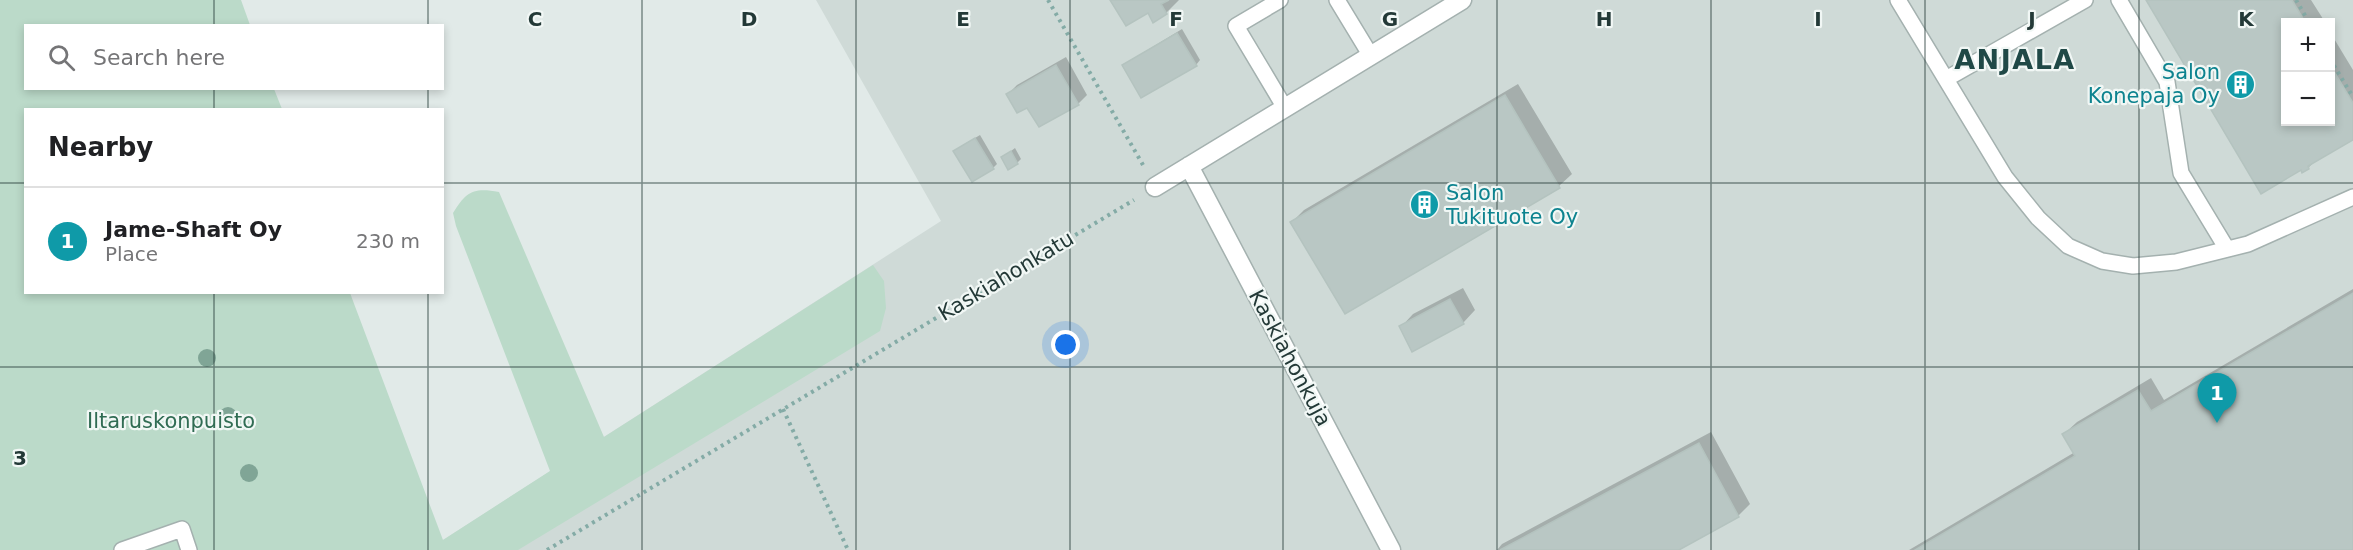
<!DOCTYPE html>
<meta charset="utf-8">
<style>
body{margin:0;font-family:"DejaVu Sans",sans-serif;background:#f2f2f2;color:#202124}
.controls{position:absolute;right:18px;top:18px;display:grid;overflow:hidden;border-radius:0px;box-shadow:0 3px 9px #0003}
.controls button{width:54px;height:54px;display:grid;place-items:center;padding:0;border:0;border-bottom:2px solid #e0e0e0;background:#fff;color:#202124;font:30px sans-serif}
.you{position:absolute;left:1066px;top:345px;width:21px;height:21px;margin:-15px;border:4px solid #fff;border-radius:50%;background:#1a73e8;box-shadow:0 0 0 9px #1a73e833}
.badge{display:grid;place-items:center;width:39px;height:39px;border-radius:50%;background:#1a73e8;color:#fff;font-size:20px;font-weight:700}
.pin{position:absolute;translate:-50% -50px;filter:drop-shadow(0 2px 3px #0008)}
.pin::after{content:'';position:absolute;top:32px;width:21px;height:18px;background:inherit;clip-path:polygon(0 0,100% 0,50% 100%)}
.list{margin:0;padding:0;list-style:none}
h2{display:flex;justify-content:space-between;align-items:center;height:78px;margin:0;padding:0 24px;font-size:26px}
h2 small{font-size:20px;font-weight:400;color:#757577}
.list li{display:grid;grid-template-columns:39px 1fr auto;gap:18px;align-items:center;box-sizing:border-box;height:108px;padding:0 24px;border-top:2px solid #e0e0e0}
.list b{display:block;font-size:22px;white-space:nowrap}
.list p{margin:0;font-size:20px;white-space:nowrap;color:#757577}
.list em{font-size:20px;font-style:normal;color:#757577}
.icon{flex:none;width:33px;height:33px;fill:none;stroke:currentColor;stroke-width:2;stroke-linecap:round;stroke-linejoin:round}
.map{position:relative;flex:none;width:2353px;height:550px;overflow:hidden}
.search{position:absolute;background:#fff;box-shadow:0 3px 9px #0003;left:24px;top:24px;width:420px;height:66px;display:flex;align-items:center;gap:15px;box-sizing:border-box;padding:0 21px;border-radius:0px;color:#757577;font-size:22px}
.panel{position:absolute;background:#fff;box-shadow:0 3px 9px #0003;left:24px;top:108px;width:420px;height:186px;border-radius:0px}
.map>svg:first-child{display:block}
</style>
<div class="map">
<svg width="2353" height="550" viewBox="0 0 2353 550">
<rect width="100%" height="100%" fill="#e1eae8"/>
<path fill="#cfdad7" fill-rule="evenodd" d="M816,0H2353V550H447L443,540L941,221ZM2286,22H2330V122H2286Z"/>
<path fill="#bbdac9" d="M0,0H241L250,25L26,26V88L274,89L282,109L26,110V292L350,293L443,540L550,471L456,226L453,213C466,192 473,187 499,192L604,437L873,265L884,281L886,308L880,331L518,550H0Z"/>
<path fill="#0003" d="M1112,0H1179L1166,13L1153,21L1148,11Z
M2148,0H2311L2325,22H2286V122H2330V32L2353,70V138L2317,159L2308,168Z
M1182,29L1200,60L1196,65H1123Z
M1066,57L1087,95L1078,104L1028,106L1008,94L1017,85Z
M1518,84L1572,174L1559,186L1345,312L1292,222L1304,210Z
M980,135L997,164L993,168L960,147Z
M1015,148L1021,159L1017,163L1003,157Z
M1463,288L1475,310L1463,323L1401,327L1413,314Z
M2353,289V550H1909L2075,452L2064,434L2077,422L2151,378L2164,400Z
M1711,432L1750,504L1738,516L1676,550H1497L1502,544Z"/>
<path fill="#b9c7c4" stroke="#b4c3bf" stroke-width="1.5" d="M1110,0H1169L1161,4L1167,14L1153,23L1148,13L1126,26Z
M2146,0H2292L2305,22H2286V122H2330V65L2353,103V140L2308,166L2309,169L2302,173L2301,170L2261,194Z
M1177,33L1197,66L1141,98L1122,65Z
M1056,65L1079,105L1039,127L1027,108L1017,113L1006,94Z
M1505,95L1560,188L1345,314L1290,222Z
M975,138L994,169L972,182L953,151Z
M1011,151L1018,164L1008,170L1001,157Z
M2353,293V550H1915L2075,456L2062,434L2138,390L2151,411Z
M1450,299L1464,324L1412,352L1399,326Z
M1699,443L1739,517L1679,550H1500Z"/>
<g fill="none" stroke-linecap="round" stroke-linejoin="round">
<defs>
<path id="lane" d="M1280,0L1236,26L1285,108
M1337,0L1371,56
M1898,0L2005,177L2038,218L2068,246L2102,261L2133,266L2176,262L2248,244L2353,197
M2119,0L2167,82L2181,173L2227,249
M1946,79L2085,0
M122,550L182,529L189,550"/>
<path id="street" d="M1189,166L1391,550
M1155,187L1462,0"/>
</defs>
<use href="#lane" stroke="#a4b1af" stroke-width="18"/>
<use href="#street" stroke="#a4b1af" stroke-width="21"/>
<path stroke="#84aba6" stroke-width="4" stroke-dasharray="3 4.5" stroke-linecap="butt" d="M1048,0L1143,165
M2296,0L2309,22
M2330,59L2353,97
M783,409L848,550
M547,550L1134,200"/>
<use href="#lane" stroke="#fff" stroke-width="15"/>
<use href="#street" stroke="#fff" stroke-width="18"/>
</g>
<g fill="#80a596">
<circle cx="207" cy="358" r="9"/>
<circle cx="228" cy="416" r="9"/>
<circle cx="249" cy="473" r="9"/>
</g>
<path fill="none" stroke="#233937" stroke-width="1.5" stroke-opacity="0.55" d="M214,0V26M428,0V26M642,0V550M856,0V550M1070,0V550M1283,0V550M1497,0V550M1711,0V550M1925,0V550M2139,0V550M214,88V110M428,88V110M0,183H26M442,183H2353M214,292V550M428,292V550M0,367H2353"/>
<defs>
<symbol id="building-disc" viewBox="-11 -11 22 22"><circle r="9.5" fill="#0f9aa8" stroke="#f1f7f5"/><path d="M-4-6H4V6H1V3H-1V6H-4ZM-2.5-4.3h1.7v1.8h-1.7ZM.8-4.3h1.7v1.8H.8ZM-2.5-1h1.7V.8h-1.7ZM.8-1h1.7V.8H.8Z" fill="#fff"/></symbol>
</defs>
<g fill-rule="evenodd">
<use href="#building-disc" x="2224" y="68" width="33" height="33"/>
<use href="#building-disc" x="1408" y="188" width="33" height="33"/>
</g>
<g text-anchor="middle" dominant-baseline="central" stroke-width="4.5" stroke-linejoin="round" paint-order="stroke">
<g font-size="21" fill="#0d838f" stroke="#f1f7f5" text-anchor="end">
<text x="2220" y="72">Salon<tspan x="2220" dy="24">Konepaja Oy</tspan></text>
<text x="1446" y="193" text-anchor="start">Salon<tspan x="1446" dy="24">Tukituote Oy</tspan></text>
</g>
<g font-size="21" fill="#233937" stroke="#f1f7f5">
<text transform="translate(1006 276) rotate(-31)">Kaskiahonkatu</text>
<text transform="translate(1290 358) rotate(62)">Kaskiahonkuja</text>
</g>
<g font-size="21" fill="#306c53" stroke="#f1f7f5">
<text x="171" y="421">Iltaruskonpuisto</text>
</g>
<g font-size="27" font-weight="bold" letter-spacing="1.5" fill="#204947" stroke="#f1f7f5">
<text x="2015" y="59">ANJALA</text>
</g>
</g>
<g font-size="20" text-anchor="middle" font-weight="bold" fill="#233937" stroke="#f1f7f5" stroke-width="4.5" stroke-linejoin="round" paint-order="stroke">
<text x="535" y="26">C</text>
<text x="749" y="26">D</text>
<text x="963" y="26">E</text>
<text x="1176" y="26">F</text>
<text x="1390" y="26">G</text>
<text x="1604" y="26">H</text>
<text x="1818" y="26">I</text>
<text x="2032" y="26">J</text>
<text x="2246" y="26">K</text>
<text x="20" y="465">3</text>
</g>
</svg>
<div class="controls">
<button>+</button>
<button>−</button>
</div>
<div class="you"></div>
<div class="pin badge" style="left:2217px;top:423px;background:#0f9aa8">1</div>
<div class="search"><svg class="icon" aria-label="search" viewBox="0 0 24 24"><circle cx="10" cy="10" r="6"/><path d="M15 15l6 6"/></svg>Search here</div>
<section class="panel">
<h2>Nearby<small></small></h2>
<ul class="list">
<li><span class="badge" style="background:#0f9aa8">1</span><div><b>Jame-Shaft Oy</b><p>Place</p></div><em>230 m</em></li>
</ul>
</section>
</div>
